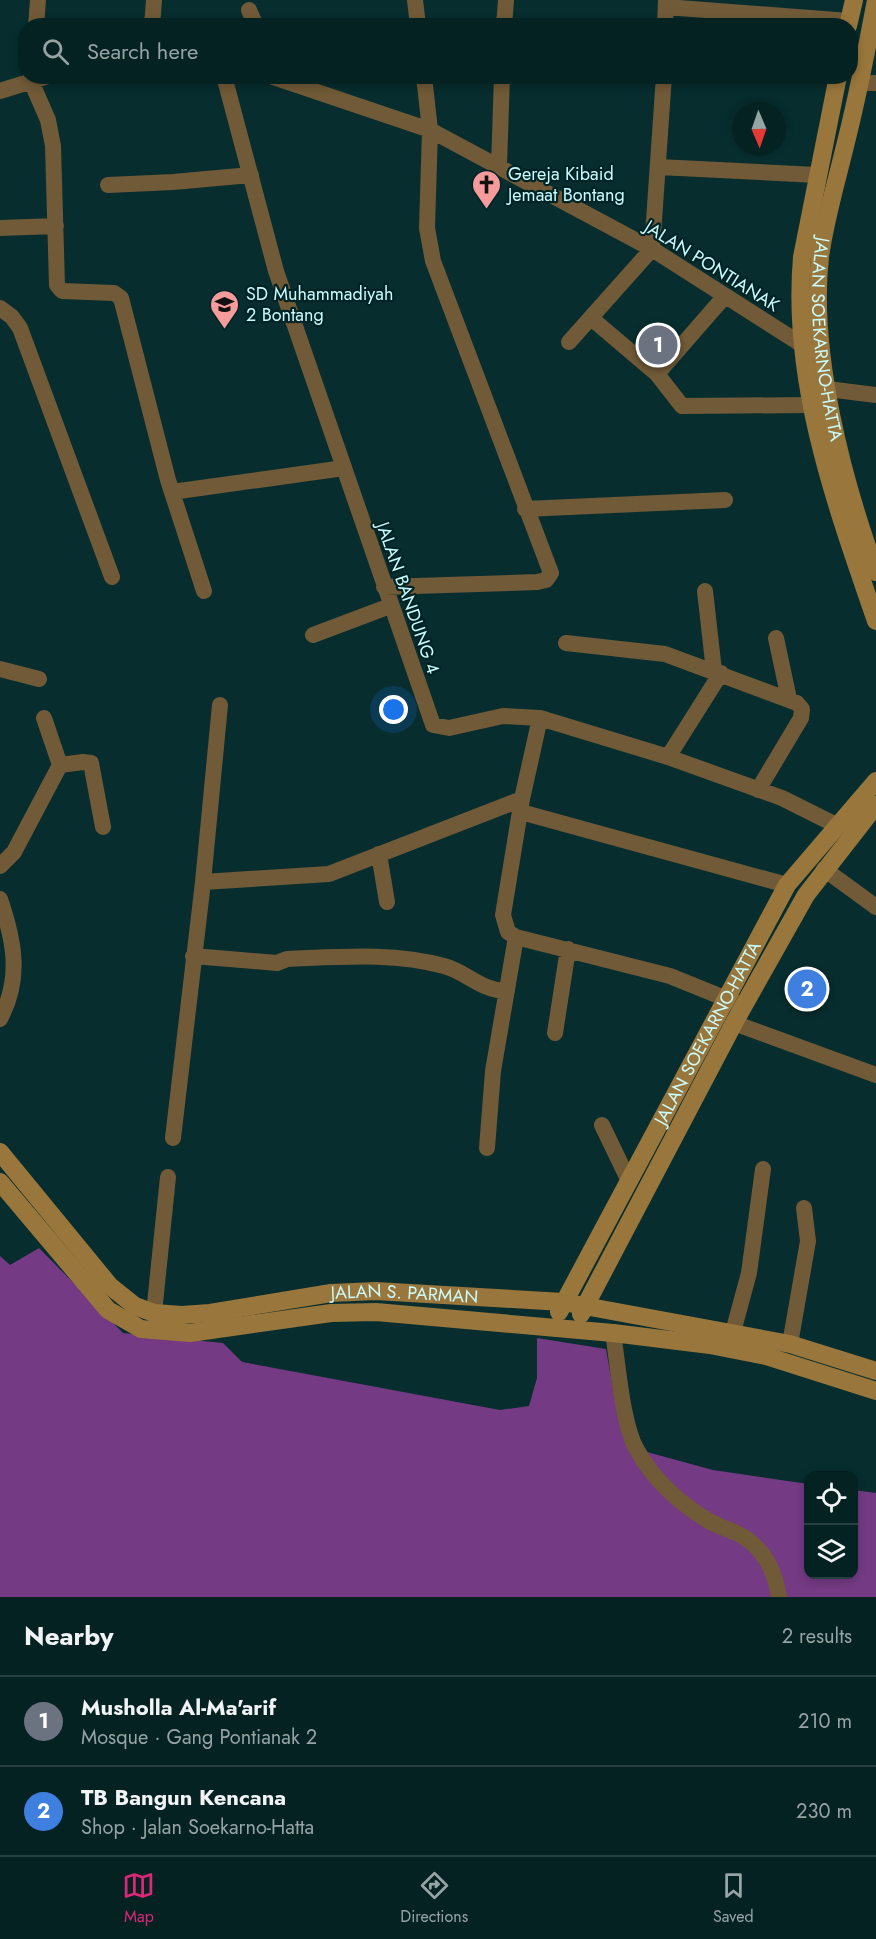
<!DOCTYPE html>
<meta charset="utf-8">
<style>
body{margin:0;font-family:Jost,sans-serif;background:#0e2a2a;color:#f1f3f6}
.controls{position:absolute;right:18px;bottom:18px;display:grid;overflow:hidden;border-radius:12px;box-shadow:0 3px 9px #0003}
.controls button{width:54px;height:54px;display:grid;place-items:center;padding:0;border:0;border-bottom:2px solid #263f40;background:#052222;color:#f1f3f6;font:30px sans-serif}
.compass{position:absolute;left:732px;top:102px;width:54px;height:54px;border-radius:50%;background:#052222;box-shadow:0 3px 9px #0003;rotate:178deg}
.you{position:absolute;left:394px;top:710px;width:21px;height:21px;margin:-15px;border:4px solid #fff;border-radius:50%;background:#1a73e8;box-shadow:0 0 0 9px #1a73e833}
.badge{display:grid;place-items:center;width:39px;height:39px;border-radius:50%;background:#db2777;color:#fff;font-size:20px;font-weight:700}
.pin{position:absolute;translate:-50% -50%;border:3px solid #fff;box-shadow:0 2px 6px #0006}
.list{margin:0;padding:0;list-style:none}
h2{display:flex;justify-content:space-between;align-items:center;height:78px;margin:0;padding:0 24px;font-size:26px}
h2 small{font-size:20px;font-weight:400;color:#97a4a5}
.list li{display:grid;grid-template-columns:39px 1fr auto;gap:18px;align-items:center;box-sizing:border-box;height:90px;padding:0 24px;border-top:2px solid #263f40}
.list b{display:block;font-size:22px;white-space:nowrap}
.list p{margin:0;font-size:20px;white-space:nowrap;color:#97a4a5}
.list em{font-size:20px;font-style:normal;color:#97a4a5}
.icon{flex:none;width:33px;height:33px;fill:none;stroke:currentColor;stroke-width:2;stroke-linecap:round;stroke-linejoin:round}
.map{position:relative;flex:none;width:876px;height:1597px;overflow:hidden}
.search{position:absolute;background:#052222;box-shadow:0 3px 9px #0003;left:18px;right:18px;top:18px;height:66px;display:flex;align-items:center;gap:15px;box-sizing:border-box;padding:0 21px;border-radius:24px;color:#97a4a5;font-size:22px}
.sheet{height:258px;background:#052222}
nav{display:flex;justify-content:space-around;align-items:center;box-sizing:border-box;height:84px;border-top:2px solid #263f40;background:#052222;font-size:16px;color:#97a4a5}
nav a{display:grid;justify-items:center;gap:3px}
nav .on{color:#db2777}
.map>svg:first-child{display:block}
</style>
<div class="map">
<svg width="876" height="1597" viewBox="0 0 876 1597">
<rect width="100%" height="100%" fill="#072d2e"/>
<path fill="#743a83" d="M39,1248L123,1333L223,1343L242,1362L500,1410L529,1406L537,1378V1338L606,1349L615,1401L636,1449L713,1470L808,1484V1574H854V1490L876,1493V1597H0V1256L10,1265Z"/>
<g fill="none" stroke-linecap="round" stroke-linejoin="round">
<path stroke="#705a37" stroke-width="16" d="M415,0L418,26
M666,7L849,21
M249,10L256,26
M36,26L38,0
M152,26L154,0
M504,26L506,0
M665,26L666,0
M31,76V81L48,120L53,146L57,285L62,291L114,293L121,298L168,480L204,591
M224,76L276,271L433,725L449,728L503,716L540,718L668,757L782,798L836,825
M270,76L430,130L652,249L804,346
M860,83H876
M0,91L48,76
M499,166L502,76
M659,167L817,175
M108,185L173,182L251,175
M0,228L56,226
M0,308L12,317L20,328L112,577
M591,318L657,374L682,406L812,405
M569,342L652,249L664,76
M657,374L725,296
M828,389L876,395
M172,492L344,468
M525,509L725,500
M384,587L537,582L546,580L551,573L433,261L427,228L430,130L424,76
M705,591L714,671
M313,635L390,606
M776,638L789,699
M566,643L665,654L797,703L802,709L801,718L758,790
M0,669L39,679
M44,718L60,765
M540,718L522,799L503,915L508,932L516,937L670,976L739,1004
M668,757L721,673
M521,812L787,885
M379,854L387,902
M0,866L14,852L60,765L83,762L91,763L103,827
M824,869L876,907
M203,882L220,705
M0,899C14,940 22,978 0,1019
M193,956L277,963L287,959C340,957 392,952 444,966C467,972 481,991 507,991
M734,1023L876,1075
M555,1033L568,949
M602,1125L628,1179
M173,1138L203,882L329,874L522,799
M487,1148L493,1071L516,937
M154,1313L168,1177
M733,1332L749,1273L763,1169
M613,1333C618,1364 622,1424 637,1450C653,1479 680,1504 709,1521C719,1527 732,1530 742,1536C765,1549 775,1573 779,1597
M790,1344L808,1241L804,1208"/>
<g stroke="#99763b" stroke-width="18">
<path id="s1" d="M876,0C867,48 858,95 846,142C837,180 825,219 820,257C809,354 843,481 876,572"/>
<path d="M848,26L854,0"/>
<path d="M838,76L802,257C791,382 836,505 876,621"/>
<path id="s2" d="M0,1152L110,1286L135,1306L154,1313L182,1315L210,1313L331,1293L376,1291L563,1302L790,1344L876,1371"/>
<path d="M0,1182L108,1310L141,1329L190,1333L331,1313L376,1312L613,1333L710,1345L766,1356L876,1391"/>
<path id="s3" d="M559,1312L787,885L876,781"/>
<path d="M581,1314L734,1023L806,895L876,805"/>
</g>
</g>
<defs>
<symbol id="church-pin" viewBox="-11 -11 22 30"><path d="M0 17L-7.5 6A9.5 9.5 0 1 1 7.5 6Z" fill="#f59b9c" stroke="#002325"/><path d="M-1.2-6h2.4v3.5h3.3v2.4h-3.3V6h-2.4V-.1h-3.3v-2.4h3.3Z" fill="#111"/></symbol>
<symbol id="school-pin" viewBox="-11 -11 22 30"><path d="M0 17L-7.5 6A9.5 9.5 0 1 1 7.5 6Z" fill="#f59b9c" stroke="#002325"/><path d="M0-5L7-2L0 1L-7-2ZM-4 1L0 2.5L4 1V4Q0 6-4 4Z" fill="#111"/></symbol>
</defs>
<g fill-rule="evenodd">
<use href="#church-pin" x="470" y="168" width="33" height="45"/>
<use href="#school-pin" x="208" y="288" width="33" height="45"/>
</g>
<g text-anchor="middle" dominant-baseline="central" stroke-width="4.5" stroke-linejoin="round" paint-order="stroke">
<g font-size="18" fill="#c8fbfc" stroke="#002325" text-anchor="start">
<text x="508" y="174">Gereja Kibaid<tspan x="508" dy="21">Jemaat Bontang</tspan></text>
<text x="246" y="294">SD Muhammadiyah<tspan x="246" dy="21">2 Bontang</tspan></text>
</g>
<g font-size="18" fill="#c8fbfc" stroke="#002325">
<text transform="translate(712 266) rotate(32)">JALAN PONTIANAK</text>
<text stroke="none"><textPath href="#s1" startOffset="346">JALAN SOEKARNO-HATTA</textPath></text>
<text transform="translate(408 598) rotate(71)">JALAN BANDUNG 4</text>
<text stroke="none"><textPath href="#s3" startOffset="316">JALAN SOEKARNO-HATTA</textPath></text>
<text stroke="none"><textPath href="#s2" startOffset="478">JALAN S. PARMAN</textPath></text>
</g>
</g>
</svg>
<div class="controls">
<button><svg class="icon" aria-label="locate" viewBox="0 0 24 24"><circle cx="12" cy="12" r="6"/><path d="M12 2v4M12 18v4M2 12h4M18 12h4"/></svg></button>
<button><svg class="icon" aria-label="layers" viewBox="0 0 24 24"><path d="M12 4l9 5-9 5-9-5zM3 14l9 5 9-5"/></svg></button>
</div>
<svg class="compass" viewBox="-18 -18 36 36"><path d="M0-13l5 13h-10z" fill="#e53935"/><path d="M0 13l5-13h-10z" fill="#97a4a5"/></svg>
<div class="you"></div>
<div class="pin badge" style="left:658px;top:345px;background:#6b7280">1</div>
<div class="pin badge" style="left:807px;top:989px;background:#3f7fe0">2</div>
<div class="search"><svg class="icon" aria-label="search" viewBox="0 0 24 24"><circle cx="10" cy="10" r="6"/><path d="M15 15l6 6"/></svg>Search here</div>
</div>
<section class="sheet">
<h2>Nearby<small>2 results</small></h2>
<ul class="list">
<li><span class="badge" style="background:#6b7280">1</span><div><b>Musholla Al-Ma'arif</b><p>Mosque · Gang Pontianak 2</p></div><em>210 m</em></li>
<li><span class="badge" style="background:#3f7fe0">2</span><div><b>TB Bangun Kencana</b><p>Shop · Jalan Soekarno-Hatta</p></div><em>230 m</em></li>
</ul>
</section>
<nav>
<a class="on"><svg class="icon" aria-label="map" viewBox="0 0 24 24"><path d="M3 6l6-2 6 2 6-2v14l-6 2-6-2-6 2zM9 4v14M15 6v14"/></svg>Map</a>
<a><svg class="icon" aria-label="directions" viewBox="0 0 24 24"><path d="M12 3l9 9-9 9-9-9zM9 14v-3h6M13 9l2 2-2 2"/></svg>Directions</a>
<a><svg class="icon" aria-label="saved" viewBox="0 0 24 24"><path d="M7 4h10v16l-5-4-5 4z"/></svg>Saved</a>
</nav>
